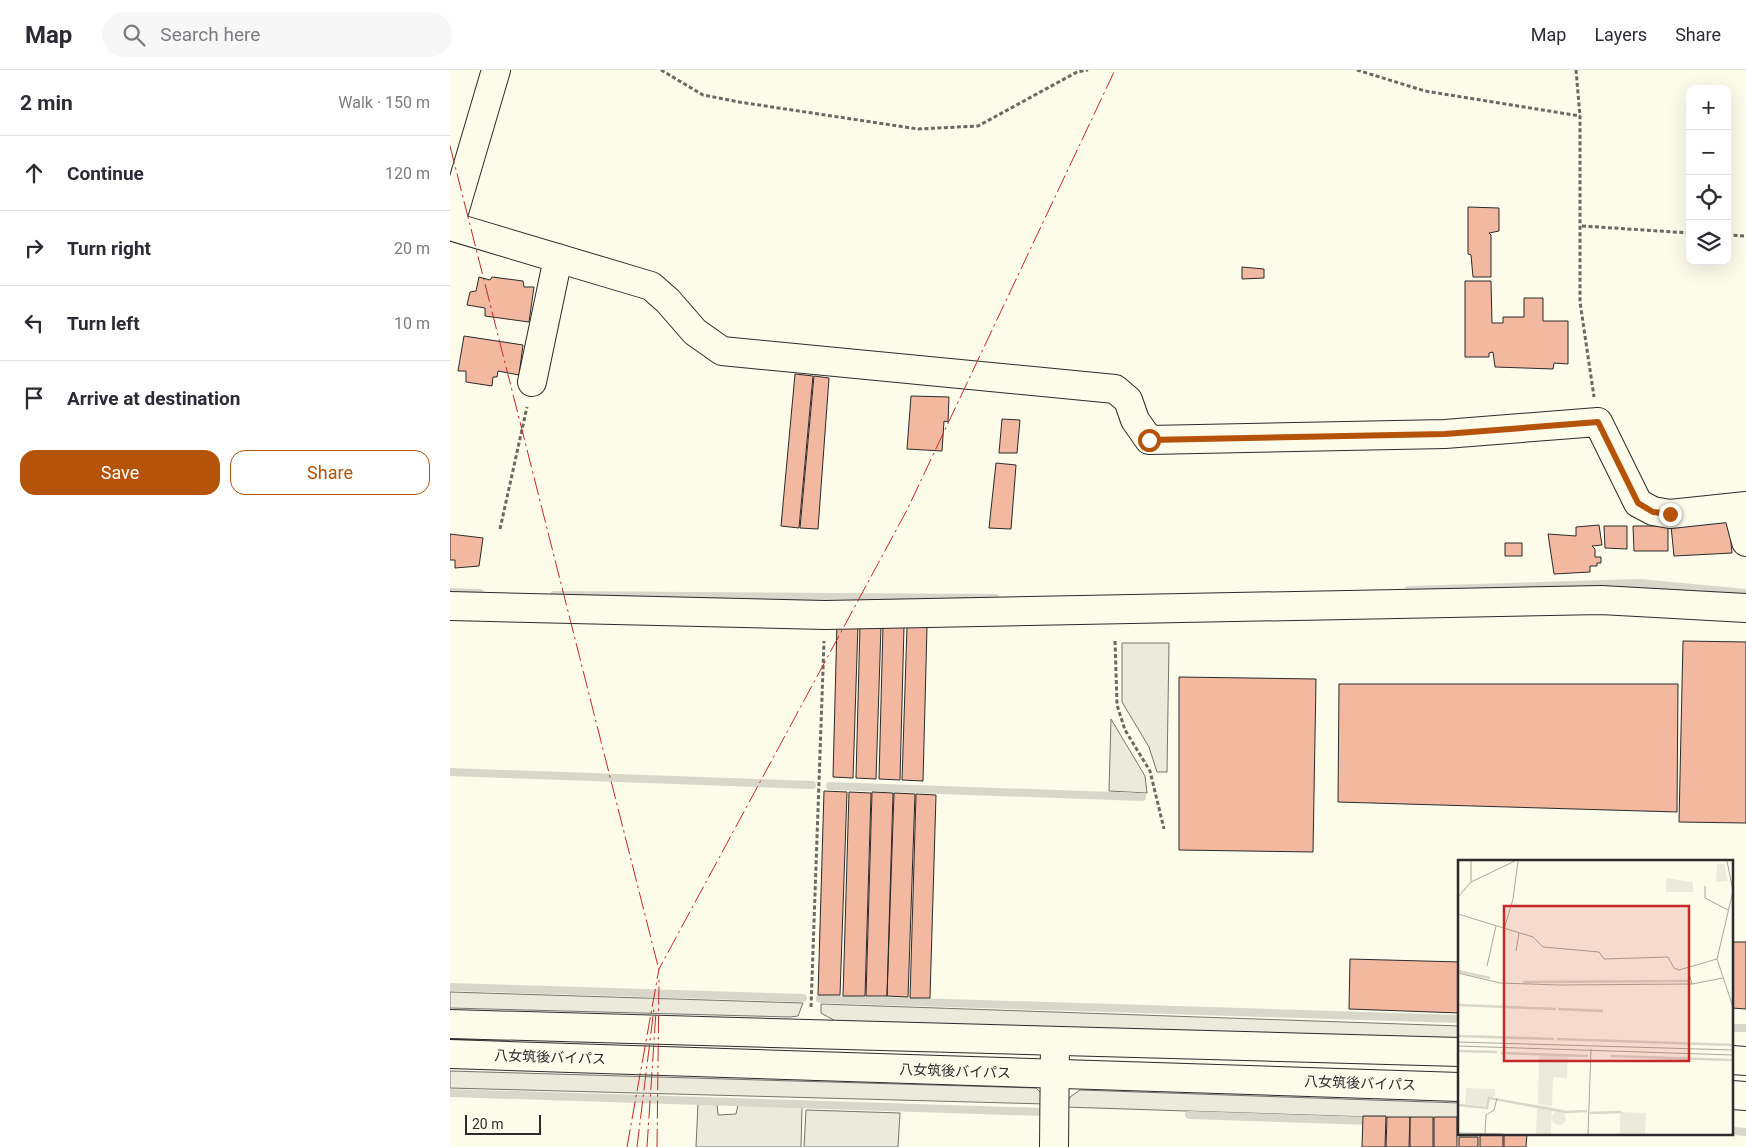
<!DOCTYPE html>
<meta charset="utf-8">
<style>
body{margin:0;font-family:Roboto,"Noto Sans JP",sans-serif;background:#f7f7f7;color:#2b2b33}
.controls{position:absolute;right:15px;top:15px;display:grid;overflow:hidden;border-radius:10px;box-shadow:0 5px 20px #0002}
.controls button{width:45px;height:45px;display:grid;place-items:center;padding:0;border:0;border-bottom:1px solid #e1e1e2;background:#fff;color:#2b2b33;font:25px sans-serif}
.scale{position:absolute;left:15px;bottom:12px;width:76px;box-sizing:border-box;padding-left:5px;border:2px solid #2b2b2b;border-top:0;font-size:14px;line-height:18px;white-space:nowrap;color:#2b2b2b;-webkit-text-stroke:4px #fdfbea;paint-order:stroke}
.stop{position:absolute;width:15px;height:15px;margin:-11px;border:4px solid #b45309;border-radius:50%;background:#fff}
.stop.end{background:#b45309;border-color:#fff;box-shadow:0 1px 5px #0008}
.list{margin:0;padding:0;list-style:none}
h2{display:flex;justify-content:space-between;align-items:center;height:65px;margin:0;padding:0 20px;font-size:21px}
h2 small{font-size:16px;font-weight:400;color:#7c7c81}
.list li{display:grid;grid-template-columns:32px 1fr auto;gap:15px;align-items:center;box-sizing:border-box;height:75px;padding:0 20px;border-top:1px solid #e1e1e2}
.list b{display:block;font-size:19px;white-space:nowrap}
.list em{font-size:16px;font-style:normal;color:#7c7c81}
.actions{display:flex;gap:10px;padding:15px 20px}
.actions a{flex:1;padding:11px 0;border:1px solid #b45309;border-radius:15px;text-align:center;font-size:18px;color:#b45309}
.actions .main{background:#b45309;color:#fff}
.icon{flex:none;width:28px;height:28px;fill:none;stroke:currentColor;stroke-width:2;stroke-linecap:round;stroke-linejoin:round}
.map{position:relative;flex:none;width:1296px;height:1077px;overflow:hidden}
header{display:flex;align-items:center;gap:30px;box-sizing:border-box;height:70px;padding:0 25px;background:#fff;border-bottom:1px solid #e1e1e2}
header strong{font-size:24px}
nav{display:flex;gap:28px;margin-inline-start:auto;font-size:18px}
.search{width:350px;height:45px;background:#f7f7f7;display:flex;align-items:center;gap:12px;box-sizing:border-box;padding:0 18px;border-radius:28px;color:#7c7c81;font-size:19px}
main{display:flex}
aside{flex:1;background:#fff}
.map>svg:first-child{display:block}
</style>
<header>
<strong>Map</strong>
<div class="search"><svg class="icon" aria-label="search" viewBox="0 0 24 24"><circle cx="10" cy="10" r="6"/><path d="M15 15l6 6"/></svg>Search here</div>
<nav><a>Map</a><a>Layers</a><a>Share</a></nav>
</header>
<main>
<aside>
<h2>2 min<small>Walk · 150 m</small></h2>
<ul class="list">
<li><svg class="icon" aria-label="ahead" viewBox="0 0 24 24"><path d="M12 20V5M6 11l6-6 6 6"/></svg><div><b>Continue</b></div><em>120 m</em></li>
<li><svg class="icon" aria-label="right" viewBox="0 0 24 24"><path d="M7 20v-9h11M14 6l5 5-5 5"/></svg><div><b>Turn right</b></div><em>20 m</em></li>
<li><svg class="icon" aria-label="left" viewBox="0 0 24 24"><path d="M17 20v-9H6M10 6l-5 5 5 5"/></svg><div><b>Turn left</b></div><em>10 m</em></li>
<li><svg class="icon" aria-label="arrive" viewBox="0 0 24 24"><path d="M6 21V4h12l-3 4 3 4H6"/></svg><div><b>Arrive at destination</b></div></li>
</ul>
<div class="actions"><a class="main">Save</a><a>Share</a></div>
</aside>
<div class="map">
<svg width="1296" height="1077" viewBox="0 0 1296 1077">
<rect width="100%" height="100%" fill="#fdfbea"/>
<path fill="#ecebdb" stroke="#74746e" d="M672,573H719L717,702H707L699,677L672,632Z
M661,649L695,706L697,723L659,721Z
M248,1033L267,1034L268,1045L286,1044L288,1035L352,1037L351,1077H246Z
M356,1040L450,1043L448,1077H354Z"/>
<path fill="#eceadb" stroke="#74746e" d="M0,922L353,933L348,946L340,947L0,938Z
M371,934L1010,956V969L387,952L371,943Z
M0,1001L586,1018L592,1024L596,1034L0,1018Z
M630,1020L1010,1033V1050L615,1037L620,1027Z"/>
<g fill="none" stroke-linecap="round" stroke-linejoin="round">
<path stroke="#d8d7c9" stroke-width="8" d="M959,520L1189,513L1296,523
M0,522L30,523
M104,525L545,528
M0,702L362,715
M380,716L692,727
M0,917L353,928
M370,929L1010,949
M1282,958H1296
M0,1023L594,1042
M739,1045L923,1051
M1282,1061L1296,1062"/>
</g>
<path fill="#f2b8a0" stroke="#2b2b2b" d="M1018,137L1049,138V161L1039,163L1041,165V207H1023L1021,185L1018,184Z
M792,197L814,199V208L792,209Z
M29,207L40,210L42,207L73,211L74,217H84L79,252L35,246V238L17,235L20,222L26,221Z
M1015,211H1041L1042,253H1053V247H1074V228H1093V251H1118V294L1104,293L1103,299L1045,297L1043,282L1039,283V287H1015Z
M14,266L73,275L69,305L48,301L47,307H43L42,316L16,312V301H8Z
M345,304L363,306L349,458L331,456Z
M364,306L379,308L368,459L350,458Z
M461,326L499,327L498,352L494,351L492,381L457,379Z
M552,349L570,350L567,383H549Z
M546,393L566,395L561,459L539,458Z
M1279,452L1282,483L1224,486L1221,456Z
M1149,455L1152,475L1142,476L1145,479V487H1151V493H1147V496H1140V502L1104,504L1098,464L1126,466V457Z
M1154,456H1177V479L1155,478Z
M1183,456H1218V481H1184Z
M0,464L33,468L29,496L5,498V490H0Z
M1055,473H1072V486H1055Z
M387,553L408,554L403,708L383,707Z
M410,555L431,556L426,709L406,708Z
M433,556H454L450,710L429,709Z
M457,557H477L473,711L452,710Z
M1233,571L1296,572V753L1229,752Z
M729,607L866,609L863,782L729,780Z
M889,614H1228L1227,742L888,732Z
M374,721L397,722L390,925H368Z
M399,722L421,723L415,926H393Z
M422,722L443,723L437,926H416Z
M444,723L465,724L458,927L437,926Z
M466,724L486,725L480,928H460Z
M1282,872H1296V939L1282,938Z
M900,889L1010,892V943L899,939Z
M913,1046H936L935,1077H912Z
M937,1047H960L959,1077H936Z
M960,1047H983V1077H960Z
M984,1047H1007V1077H984Z
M1030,1063H1053V1077H1030Z
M1054,1063H1077L1076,1077H1054Z
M1009,1067H1028V1077H1009Z"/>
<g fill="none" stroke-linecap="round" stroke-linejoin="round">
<defs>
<path id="minor" d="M0,156L201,216L218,231L245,262L272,281L665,319L678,330L685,350L699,370L995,364L1148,352L1188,433L1203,441L1220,444L1296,436
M0,156L46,0
M82,312L108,188
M1287,438L1296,472
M0,536L375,545L1151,530L1296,538
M604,1077L605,971"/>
<path id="highway" d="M0,954L1010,982
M0,984L1010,1017
M1282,990L1296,991
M1282,1025L1296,1026"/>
</defs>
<use href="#minor" stroke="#2b2b2b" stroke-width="30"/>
<use href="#highway" stroke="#2b2b2b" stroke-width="30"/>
<path stroke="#6a6964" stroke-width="3" stroke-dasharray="4 2.5" stroke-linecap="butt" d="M211,0L253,25L289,32L468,59L528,56L627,2L638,0
M907,0L975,21L1130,46
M1126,0L1130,46V232L1144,327
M1132,156L1240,163
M1277,165L1296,166
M50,459L77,337
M665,571L667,635L675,660L700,701L714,759
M361,937L374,571"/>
<use href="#minor" stroke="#fdfbea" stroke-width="28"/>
<use href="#highway" stroke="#fdfbea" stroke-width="28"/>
<path stroke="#c62828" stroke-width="1" stroke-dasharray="18 4 2.5 4" stroke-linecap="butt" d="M0,76L209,900
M177,1077L209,899L457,440L665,0
M187,1077L204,938
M197,1077L206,941
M207,1077L209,910"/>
</g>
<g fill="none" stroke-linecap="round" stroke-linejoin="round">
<path stroke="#b45309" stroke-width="6" d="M699,370L995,364L1148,352L1188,433L1203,442L1220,444"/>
</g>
<g text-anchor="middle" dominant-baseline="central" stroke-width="4" stroke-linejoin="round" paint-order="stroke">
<g font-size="14" fill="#2b2b2b" stroke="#fdfbea">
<text transform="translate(100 987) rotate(2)">八女筑後バイパス</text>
<text transform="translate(505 1001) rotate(2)">八女筑後バイパス</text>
<text transform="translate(910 1013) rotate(2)">八女筑後バイパス</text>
</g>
</g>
<g transform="translate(1008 790)">
<rect width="275" height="275" fill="#fdfbea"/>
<path d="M259,4H266L270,21L258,22ZM208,18L235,22V32H208ZM81,194L110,196L109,218L95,217L94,246L80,244ZM8,228L37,229V236L30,238L29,246L7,244ZM79,245L94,247L93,274H78ZM94 258a7 7 0 1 1 14 0a7 7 0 1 1-14 0ZM162,252L188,253L187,274H162Z" fill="#ecebdb"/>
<path fill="none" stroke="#d8d7c9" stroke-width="2.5" d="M0,111L32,118M65,122L231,121M0,145L98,149M100,149L145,151M0,176L96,179M99,179L275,185M0,191L39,192M43,193L130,196M152,196L275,200M0,245L29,248L31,238L108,252L129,251M132,253L163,252"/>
<path fill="none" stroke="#a9a89e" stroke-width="1" d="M269,1L275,31L259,99L275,147M13,22V1M247,26V38L270,50M0,37L13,22L57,1M0,54L75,77L85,87L141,92L146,99L210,97L216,108L221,110L259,99M46,69L55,39L60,1M58,91L61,73M29,106L38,66M230,109L234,124M0,113L42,123L100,125L234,124L265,118M0,182L275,190M0,186L275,195M0,273L45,274M27,273L28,255L36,250L39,238M130,274L133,189"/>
<path fill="#c62828" fill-opacity="0.15" stroke="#c62828" stroke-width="2.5" d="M46,46H231V201H46Z"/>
<rect width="275" height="275" fill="none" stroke="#2b2b2b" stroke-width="2.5"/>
</g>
</svg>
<div class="controls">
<button>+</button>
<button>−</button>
<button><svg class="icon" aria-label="locate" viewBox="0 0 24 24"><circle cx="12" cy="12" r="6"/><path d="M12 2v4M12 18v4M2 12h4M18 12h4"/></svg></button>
<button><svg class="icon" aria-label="layers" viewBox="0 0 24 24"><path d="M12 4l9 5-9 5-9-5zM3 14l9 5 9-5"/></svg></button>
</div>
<div class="scale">20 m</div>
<div class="stop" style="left:699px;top:370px"></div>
<div class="stop end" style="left:1220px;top:444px"></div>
</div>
</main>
